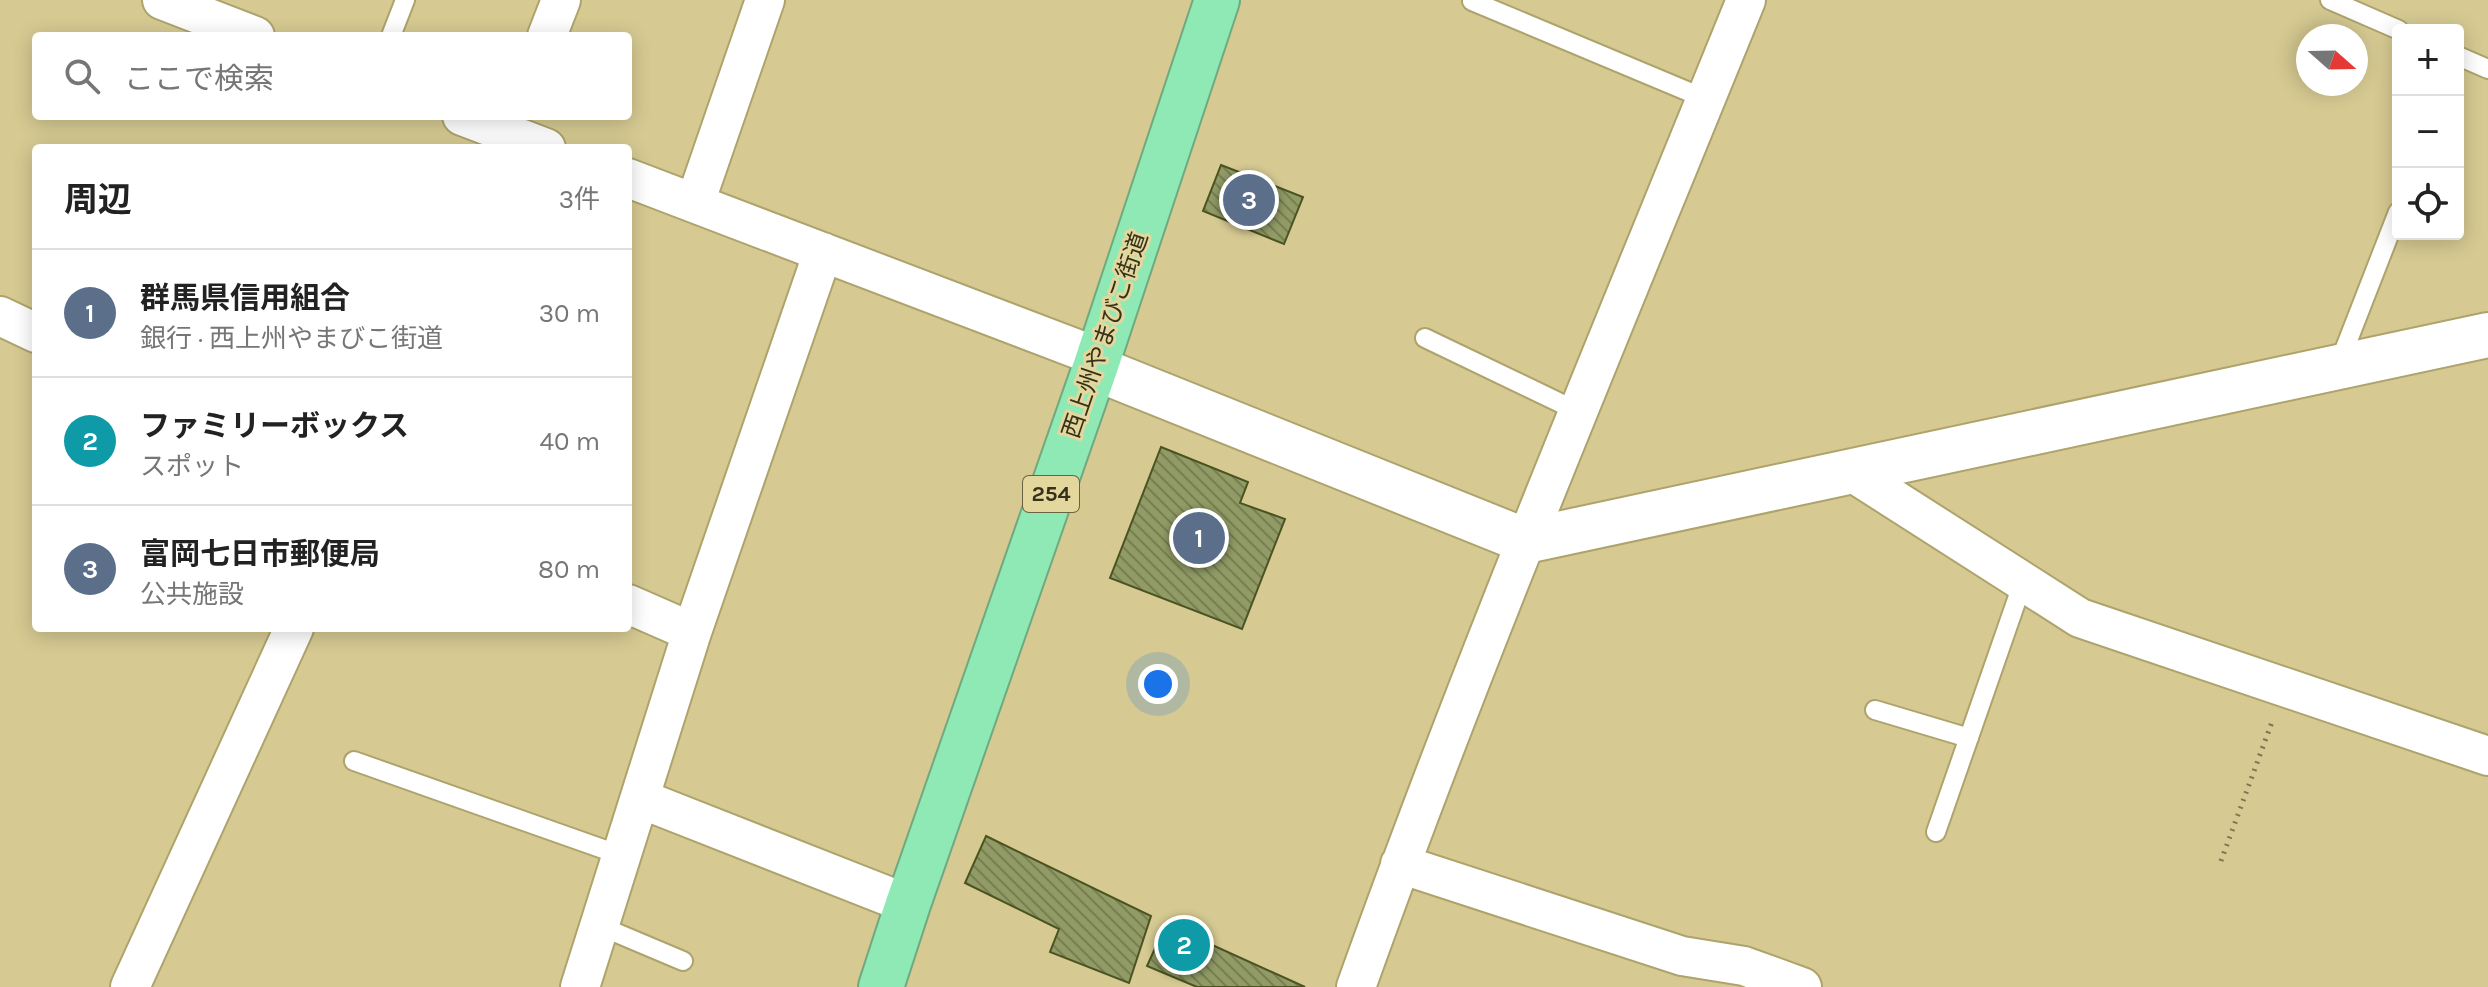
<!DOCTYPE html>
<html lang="ja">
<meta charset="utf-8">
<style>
body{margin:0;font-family:Karla,"Noto Sans JP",sans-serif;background:#f2f2f2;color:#222}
.controls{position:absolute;right:24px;top:24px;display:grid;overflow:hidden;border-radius:8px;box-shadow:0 4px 20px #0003}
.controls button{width:72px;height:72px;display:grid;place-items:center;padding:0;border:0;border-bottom:2px solid #e0e0e0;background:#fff;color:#222;font:40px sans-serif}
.compass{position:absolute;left:2296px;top:24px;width:72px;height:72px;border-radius:50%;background:#fff;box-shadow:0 4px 20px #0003;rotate:110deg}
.you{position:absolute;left:1158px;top:684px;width:28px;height:28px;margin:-20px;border:6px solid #fff;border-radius:50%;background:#1a73e8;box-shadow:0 0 0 12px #1a73e833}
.badge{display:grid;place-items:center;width:52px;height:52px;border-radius:50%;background:#7c3aed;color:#fff;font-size:26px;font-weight:700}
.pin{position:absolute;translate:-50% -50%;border:4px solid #fff;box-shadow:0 2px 8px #0006}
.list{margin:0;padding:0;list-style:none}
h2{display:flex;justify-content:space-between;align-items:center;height:104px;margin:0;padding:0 32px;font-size:34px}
h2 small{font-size:26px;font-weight:400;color:#767676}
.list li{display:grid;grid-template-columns:52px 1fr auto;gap:24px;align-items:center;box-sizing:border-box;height:128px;padding:0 32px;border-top:2px solid #e0e0e0}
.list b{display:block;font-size:30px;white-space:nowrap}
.list p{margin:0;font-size:26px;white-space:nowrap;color:#767676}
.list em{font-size:26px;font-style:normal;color:#767676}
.icon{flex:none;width:44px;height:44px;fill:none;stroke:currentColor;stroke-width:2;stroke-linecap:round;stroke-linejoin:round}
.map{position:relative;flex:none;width:2488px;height:987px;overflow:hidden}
.search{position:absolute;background:#fff;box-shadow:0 4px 20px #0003;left:32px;top:32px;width:600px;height:88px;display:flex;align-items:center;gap:20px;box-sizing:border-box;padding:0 28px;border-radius:8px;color:#767676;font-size:30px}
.panel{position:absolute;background:#fff;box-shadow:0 4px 20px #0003;left:32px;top:144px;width:600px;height:488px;border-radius:8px}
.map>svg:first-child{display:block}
</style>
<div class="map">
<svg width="2488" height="987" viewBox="0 0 2488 987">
<defs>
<pattern id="building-back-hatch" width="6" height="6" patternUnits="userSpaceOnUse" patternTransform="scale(2)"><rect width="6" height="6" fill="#919b66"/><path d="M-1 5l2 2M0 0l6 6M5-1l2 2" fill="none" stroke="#777f53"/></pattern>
</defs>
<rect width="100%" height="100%" fill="#d6ca92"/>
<path fill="url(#building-back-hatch)" stroke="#4b5421" stroke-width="2" d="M1221,165L1303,197L1284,244L1203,211Z
M1161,447L1248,482L1240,503L1285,519L1242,629L1110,578Z
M986,836L1151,916L1129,983L1050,952L1059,929L965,883Z
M1166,924L1305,987H1197L1147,966Z"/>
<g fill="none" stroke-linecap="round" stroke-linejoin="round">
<defs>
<path id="lane" d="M2330,0L2399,30
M1472,1L1706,99
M391,36L405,0
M2458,56L2488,69
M1425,338L1579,412
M2338,366L2398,212
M1875,710L1969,738
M354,761L623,856
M1936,832L2023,582
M600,926L683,961"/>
<path id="street" d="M162,0L255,36
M547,36L561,0
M462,116L546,148
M628,178L1098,357
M695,203L765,0
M0,316L36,333
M1850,471L2080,618L2488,756
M628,604L692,632
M641,799L908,904
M1400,864L1682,956L1744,966L1802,987
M130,987L294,628
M580,987L692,632L823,252
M1356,987C1475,654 1613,328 1746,0"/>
<path id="secondary" d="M1095,368L1526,541L2488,335"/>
<path id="highway" d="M881,987L908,904L1095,368L1217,0"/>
</defs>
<use href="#lane" stroke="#aea36c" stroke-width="22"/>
<use href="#street" stroke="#aea36c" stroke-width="42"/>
<use href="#secondary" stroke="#aea36c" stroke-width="48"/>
<use href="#highway" stroke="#70a97f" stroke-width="48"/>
<path stroke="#7e7751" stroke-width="5" stroke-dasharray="2 6" stroke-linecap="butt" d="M2221,861L2272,722"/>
<use href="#lane" stroke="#fff" stroke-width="18"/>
<use href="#street" stroke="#fff" stroke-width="38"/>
<use href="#secondary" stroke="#fff" stroke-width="44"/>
<use href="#highway" stroke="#8fe9b5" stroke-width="44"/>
</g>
<g text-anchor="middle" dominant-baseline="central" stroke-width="6" stroke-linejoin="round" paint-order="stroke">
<rect fill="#e3d79e" stroke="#696342" stroke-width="2" x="1023" y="476" width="56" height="36" rx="6"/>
<g font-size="22" font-weight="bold" fill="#35311a">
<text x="1051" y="494">254</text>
</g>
<g font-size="24" fill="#35311a" stroke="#e3d79e">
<text transform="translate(1105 335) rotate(-71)">西上州やまびこ街道</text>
</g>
</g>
</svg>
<div class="controls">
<button>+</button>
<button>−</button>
<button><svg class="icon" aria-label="locate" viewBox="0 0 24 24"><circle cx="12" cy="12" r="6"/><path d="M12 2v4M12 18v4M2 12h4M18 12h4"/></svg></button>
</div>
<svg class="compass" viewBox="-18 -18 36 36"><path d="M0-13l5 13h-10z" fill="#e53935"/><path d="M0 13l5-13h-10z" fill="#767676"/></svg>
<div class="you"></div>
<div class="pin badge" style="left:1199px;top:538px;background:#5c6f8a">1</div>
<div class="pin badge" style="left:1184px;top:945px;background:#0f9aa8">2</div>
<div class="pin badge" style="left:1249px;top:200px;background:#5c6f8a">3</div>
<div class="search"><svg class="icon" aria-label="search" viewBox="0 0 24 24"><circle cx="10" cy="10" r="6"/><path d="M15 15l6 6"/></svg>ここで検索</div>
<section class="panel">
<h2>周辺<small>3件</small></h2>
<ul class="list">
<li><span class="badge" style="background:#5c6f8a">1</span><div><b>群馬県信用組合</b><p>銀行 · 西上州やまびこ街道</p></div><em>30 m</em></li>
<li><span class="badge" style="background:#0f9aa8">2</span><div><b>ファミリーボックス</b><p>スポット</p></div><em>40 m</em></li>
<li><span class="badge" style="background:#5c6f8a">3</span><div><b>富岡七日市郵便局</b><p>公共施設</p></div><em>80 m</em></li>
</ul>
</section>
</div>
